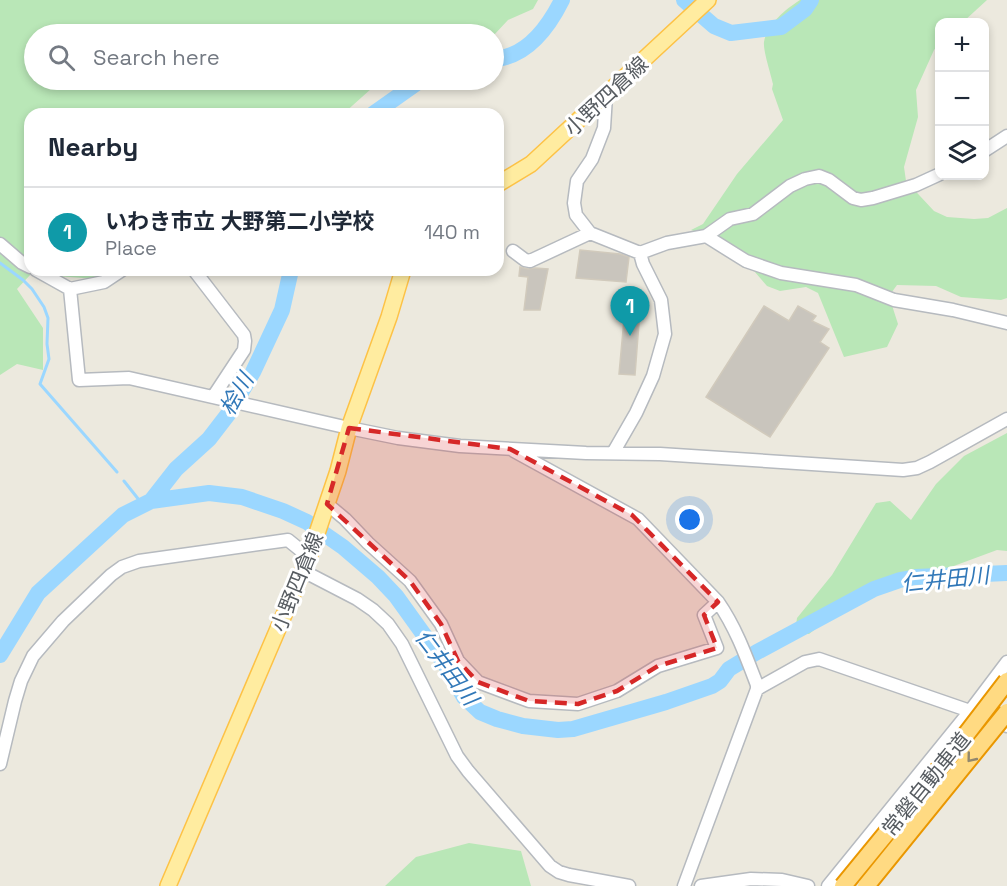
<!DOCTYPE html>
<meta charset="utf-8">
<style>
body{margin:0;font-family:"Space Grotesk","Noto Sans JP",sans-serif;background:#f2f2f3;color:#1f2937}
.controls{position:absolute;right:18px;top:18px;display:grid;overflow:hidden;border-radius:12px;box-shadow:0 3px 9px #0003}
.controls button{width:54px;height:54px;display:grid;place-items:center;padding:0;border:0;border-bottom:2px solid #e0e1e3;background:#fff;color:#1f2937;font:30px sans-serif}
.you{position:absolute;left:690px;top:520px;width:21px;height:21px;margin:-15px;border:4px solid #fff;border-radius:50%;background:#1a73e8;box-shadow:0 0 0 9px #1a73e833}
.badge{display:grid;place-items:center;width:39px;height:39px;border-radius:50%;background:#7c3aed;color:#fff;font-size:20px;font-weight:700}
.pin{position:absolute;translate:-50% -50px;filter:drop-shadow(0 2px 3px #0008)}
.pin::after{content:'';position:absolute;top:32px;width:21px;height:18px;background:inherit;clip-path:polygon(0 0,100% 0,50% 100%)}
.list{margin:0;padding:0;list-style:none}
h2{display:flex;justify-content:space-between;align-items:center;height:78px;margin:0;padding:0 24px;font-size:26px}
h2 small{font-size:20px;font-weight:400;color:#747a83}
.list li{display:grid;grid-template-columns:39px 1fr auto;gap:18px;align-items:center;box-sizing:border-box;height:90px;padding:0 24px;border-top:2px solid #e0e1e3}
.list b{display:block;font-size:22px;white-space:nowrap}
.list p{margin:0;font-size:20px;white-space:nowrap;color:#747a83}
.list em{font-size:20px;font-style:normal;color:#747a83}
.icon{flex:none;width:33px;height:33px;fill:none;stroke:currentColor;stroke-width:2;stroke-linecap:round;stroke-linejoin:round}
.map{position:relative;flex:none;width:1007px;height:886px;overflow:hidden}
.search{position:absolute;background:#fff;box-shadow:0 3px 9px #0003;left:24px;top:24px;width:480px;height:66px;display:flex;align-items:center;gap:15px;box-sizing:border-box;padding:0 21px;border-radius:33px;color:#747a83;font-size:22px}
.panel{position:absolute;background:#fff;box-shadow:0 3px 9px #0003;left:24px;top:108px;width:480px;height:168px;border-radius:18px}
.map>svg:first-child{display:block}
</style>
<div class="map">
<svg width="1007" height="886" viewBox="0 0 1007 886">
<rect width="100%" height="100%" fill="#ece9de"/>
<path fill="#b9e7b7" d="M0,0H538L533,9L508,20L494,35L34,34V80H381L343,114H30V270H127L96,279L31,274L17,289L43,328V370L17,364L0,375Z
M800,0H987L963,22H940L939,44L934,50L916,90L918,117L904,167L906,181L934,211L947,217L974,219L988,218L1007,208V298L1001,300L961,297L936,286L897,285L889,296L898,324L887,347L844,357L818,293L806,287L780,291L767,286L729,242L691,230L703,224L737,174L783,120L772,89L773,84C771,74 763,51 764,42C767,24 786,9 800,0Z
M1007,433V551L997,550L943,570L901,579L841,609L809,634L795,633L797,618L832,575L876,503L890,501L911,520L936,484L964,456Z
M469,843L521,851L531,886H385L416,857Z"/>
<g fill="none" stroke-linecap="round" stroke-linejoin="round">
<path stroke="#9bd7ff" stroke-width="3" d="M0,263L23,280L32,289L44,307L48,318L47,344L49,359L40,384L117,472
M124,481L143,505"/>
<path stroke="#9bd7ff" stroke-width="16" d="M684,0L714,26L731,33L781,27L805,9L811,0
M494,59C527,57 548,28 562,0
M373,114L421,80
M151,501L176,469L209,439L229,413L253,372L282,310L291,270
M0,655L38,593L123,515L151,501L209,493L242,497L283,511L307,522L343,547L378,577L396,596L447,667L464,697L480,712L497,719L523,726L558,730L573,729L666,702L712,686L720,681L729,669L757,652L874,589L900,580L916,577L1007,573"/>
</g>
<path fill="#c9c5bd" stroke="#d1cabc" stroke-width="1.5" d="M580,250L620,254L629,257L626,282L576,278Z
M520,267L528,269L535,268L548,269L540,310H524L528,277L519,276Z
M626,297H641L635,375L619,374Z
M764,306L789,321L798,306L816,316L812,321L829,329L820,342L829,348L770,437L706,397Z"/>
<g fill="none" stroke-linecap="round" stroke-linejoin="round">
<defs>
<path id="minor" d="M606,96L604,128L592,159L577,181L574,203L576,215L590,233L640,253L643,264L661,300L665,334L653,376L636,413L613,453
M984,151L1007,136
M706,236L746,261L781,273L856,285L894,300L953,310L1007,323
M0,244L22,263L30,267
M513,251L525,260L530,261L590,233
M640,253L667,243L706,236L730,219L753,214L790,186L805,179L819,176L829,180L853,198L861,200L873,198L916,185L940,174
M36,270L70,289L79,380L129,378L349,428L398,438L460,446L586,453L660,454L903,470L917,468L930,462L1007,419
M194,270L244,335L245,341L244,350L213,397
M70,289L104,282L122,270
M514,451L638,519L718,602C736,628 746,656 757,685V689L684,886
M327,504L345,519L368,543L410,581L441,624L458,661L478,682L529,701L578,704L617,691L658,666L717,648L704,615L718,602
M303,571L357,599L373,610L388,624L402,644L457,756L468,771L550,866L559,872L569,875L629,886
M757,689L805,662L819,659L970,711L1007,726
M0,764L15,701L21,681L33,656L63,621L111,575L122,567L139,561L288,540L309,557
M701,886L751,879L782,880L808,886
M828,886L970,711L1007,662"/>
<path id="major" d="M498,184L531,164L708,0
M168,886L310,554L338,471L349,428L389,317L403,270"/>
</defs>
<use href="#minor" stroke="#b6babf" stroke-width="15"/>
<use href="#major" stroke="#fdc246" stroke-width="18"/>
<use href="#minor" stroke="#fff" stroke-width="12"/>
<use href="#major" stroke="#ffeca0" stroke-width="15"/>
<defs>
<path id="highway-bridge" d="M843,886L948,758L1007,681
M866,886L1007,712"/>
</defs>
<use href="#highway-bridge" stroke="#ea9700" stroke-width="20" stroke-linecap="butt"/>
<use href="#highway-bridge" stroke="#ffda82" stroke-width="16"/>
</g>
<defs><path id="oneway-chevron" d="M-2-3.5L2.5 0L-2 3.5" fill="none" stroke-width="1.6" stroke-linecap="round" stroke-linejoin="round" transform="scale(1.5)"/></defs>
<use stroke="#92886d" href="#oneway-chevron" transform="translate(971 758) rotate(129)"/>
<path fill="#d62828" fill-opacity="0.2" stroke="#d62828" stroke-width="4.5" stroke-dasharray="12 8" stroke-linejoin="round" d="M349,428L510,449L632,515L718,602L704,615L717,648L658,666L617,691L578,704L529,701L478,682L458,661L441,624L410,581L327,504Z"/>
<g text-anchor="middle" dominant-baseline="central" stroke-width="6" stroke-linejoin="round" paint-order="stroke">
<g font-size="21" fill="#575c61" stroke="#fff">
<text transform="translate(606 96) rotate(-43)">小野四倉線</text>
<text transform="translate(297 582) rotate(-68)">小野四倉線</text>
<text transform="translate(926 784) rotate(-51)">常磐自動車道</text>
</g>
<g font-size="22" font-style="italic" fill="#3178b8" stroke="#fff">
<text transform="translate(236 394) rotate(-60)">桧川</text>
<text transform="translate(945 579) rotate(-6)">仁井田川</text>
<text transform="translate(447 667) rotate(53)">仁井田川</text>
</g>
</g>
</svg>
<div class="controls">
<button>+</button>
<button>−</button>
<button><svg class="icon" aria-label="layers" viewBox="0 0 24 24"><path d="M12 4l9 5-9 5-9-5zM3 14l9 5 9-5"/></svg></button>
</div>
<div class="you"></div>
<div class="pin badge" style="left:630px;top:336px;background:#0f9aa8">1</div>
<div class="search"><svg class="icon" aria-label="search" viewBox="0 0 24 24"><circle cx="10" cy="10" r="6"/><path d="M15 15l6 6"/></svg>Search here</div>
<section class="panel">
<h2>Nearby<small></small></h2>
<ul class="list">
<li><span class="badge" style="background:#0f9aa8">1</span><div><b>いわき市立 大野第二小学校</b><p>Place</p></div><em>140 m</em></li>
</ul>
</section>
</div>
